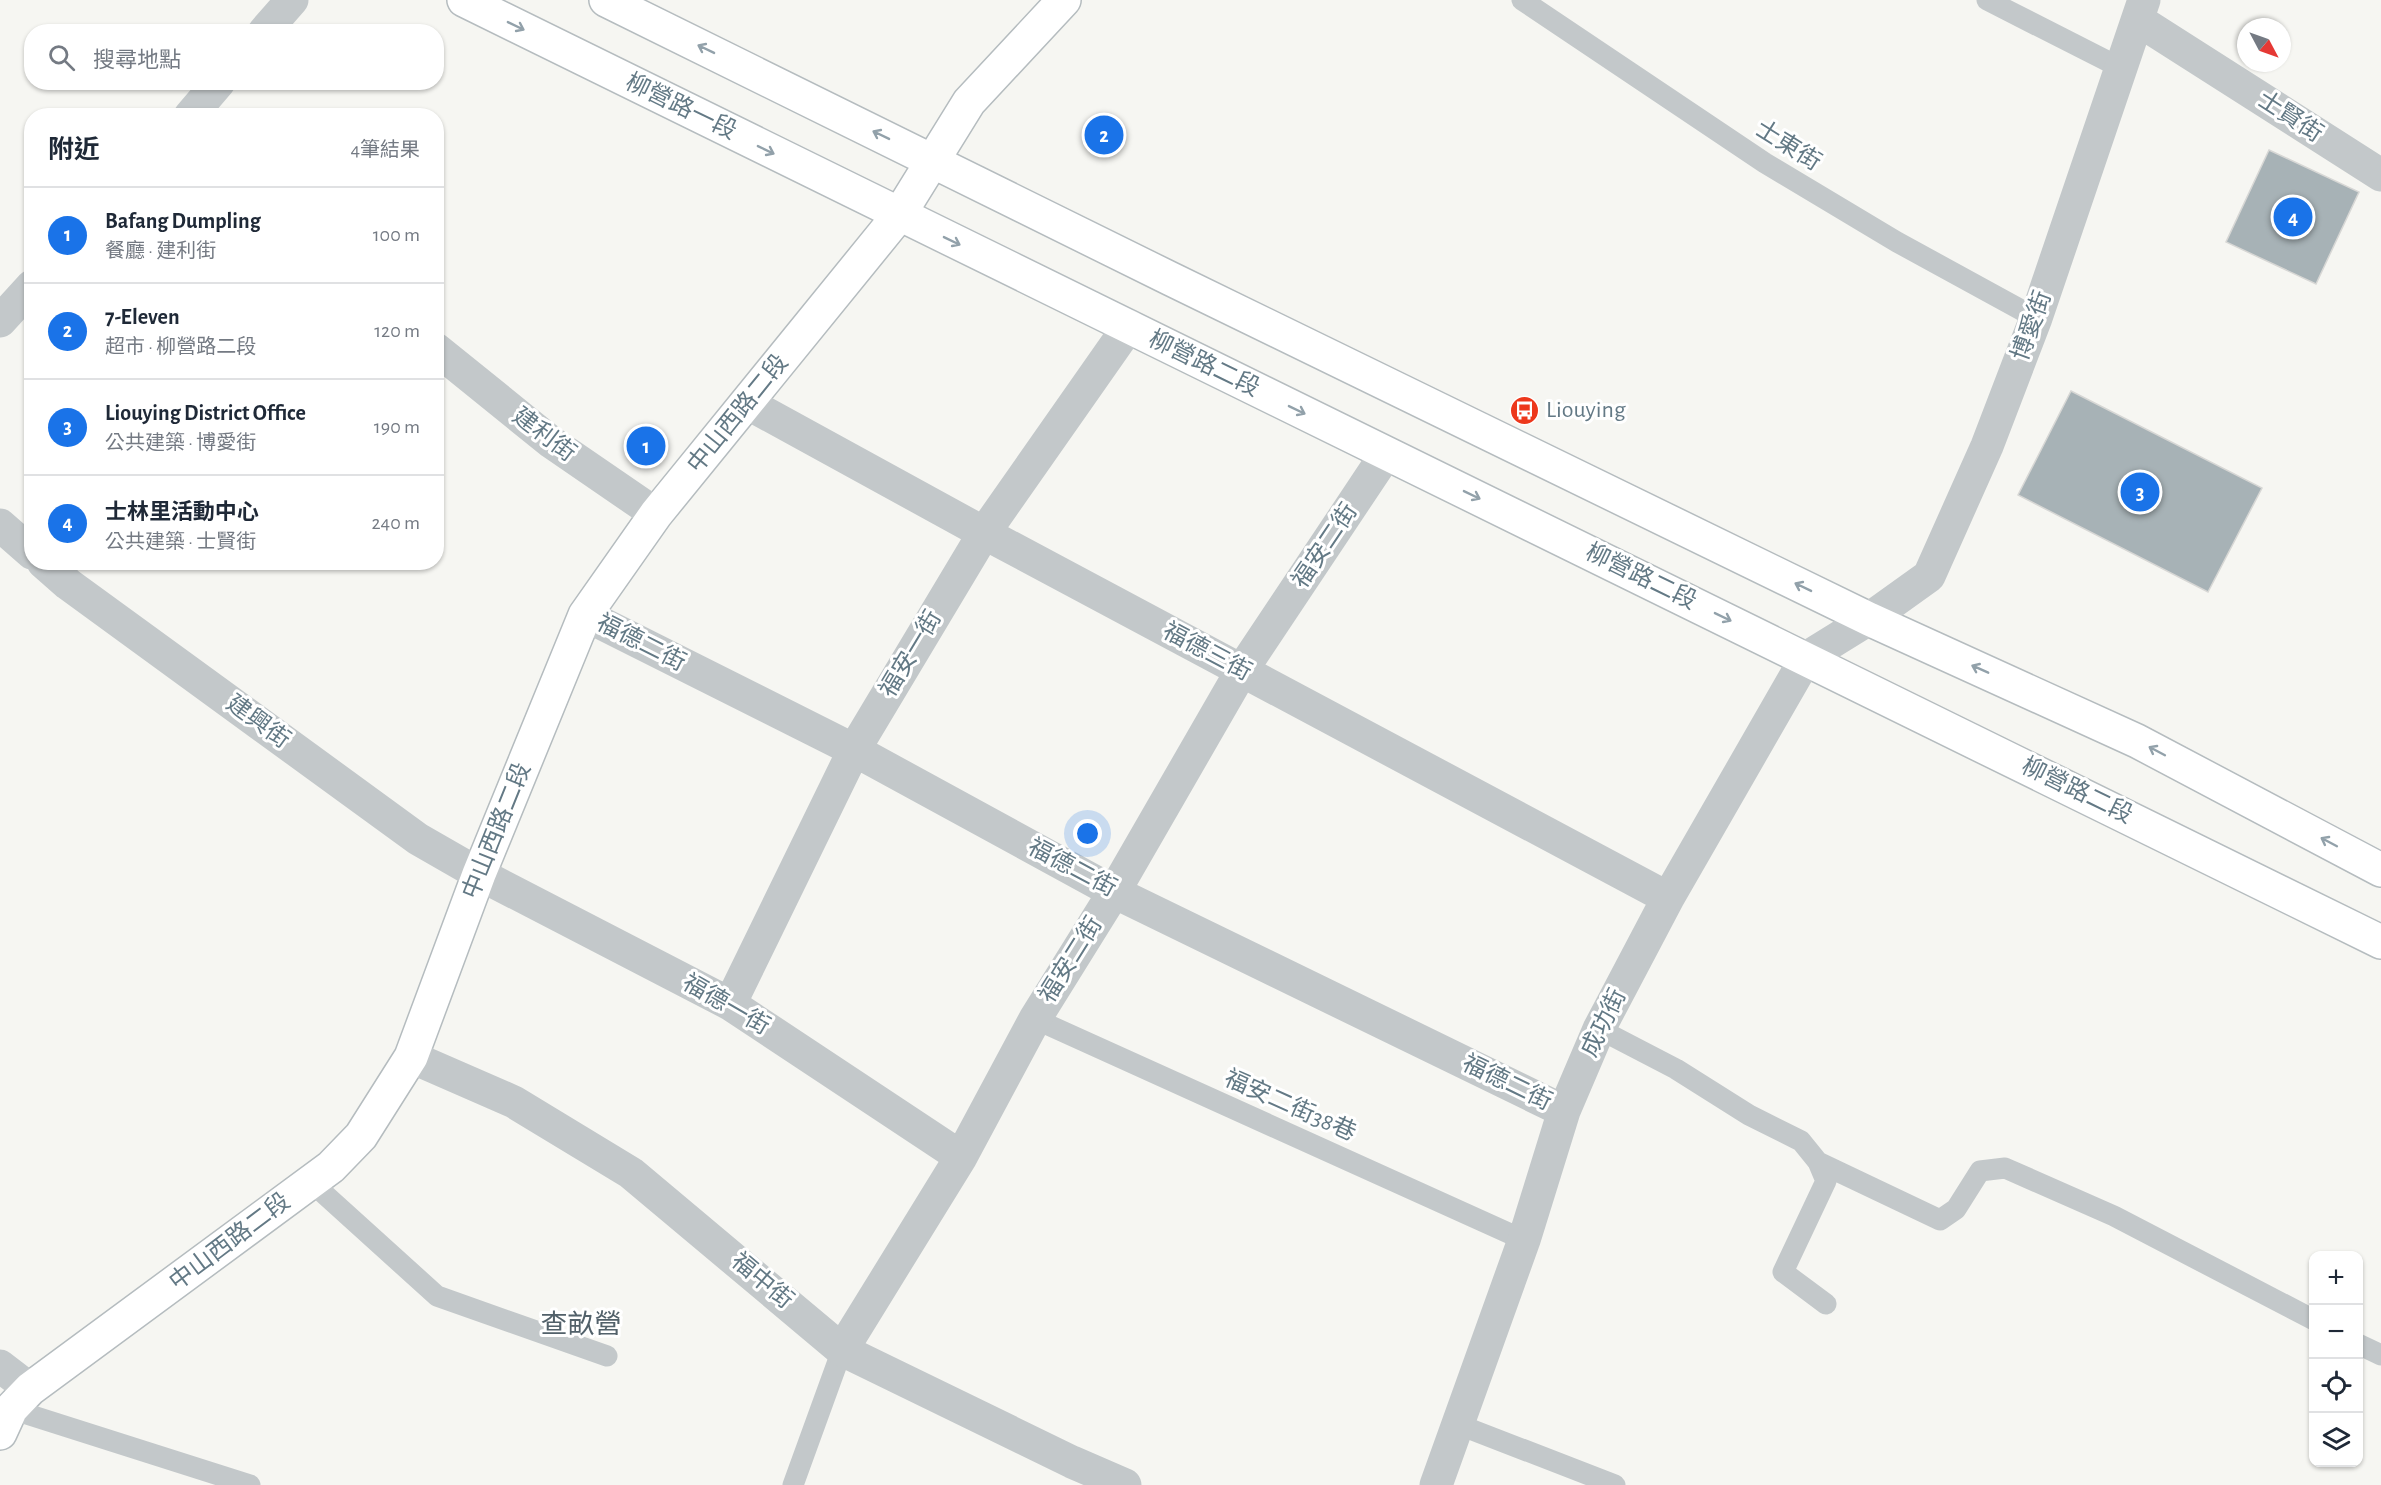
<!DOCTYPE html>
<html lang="zh-TW">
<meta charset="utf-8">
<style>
body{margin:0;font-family:"Alegreya Sans","Noto Sans TC",sans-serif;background:#f2f2f3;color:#1f2937}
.controls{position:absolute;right:18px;bottom:18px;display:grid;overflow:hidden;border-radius:12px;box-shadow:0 2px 4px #0004}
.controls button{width:54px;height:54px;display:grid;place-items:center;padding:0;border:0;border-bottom:2px solid #e0e1e3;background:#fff;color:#1f2937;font:30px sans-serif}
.compass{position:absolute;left:2237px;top:18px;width:54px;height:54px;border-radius:50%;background:#fff;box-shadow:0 2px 4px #0004;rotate:131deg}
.you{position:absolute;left:1088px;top:834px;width:21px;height:21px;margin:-15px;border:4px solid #fff;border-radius:50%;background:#1a73e8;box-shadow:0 0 0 9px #1a73e833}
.badge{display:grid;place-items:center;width:39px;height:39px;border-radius:50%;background:#1a73e8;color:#fff;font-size:20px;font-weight:700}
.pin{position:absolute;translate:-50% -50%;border:3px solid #fff;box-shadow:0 2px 6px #0006}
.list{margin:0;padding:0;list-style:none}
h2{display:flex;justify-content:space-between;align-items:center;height:78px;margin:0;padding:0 24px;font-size:26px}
h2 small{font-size:20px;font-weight:400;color:#747a83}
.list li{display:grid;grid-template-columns:39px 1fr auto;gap:18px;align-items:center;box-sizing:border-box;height:96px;padding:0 24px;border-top:2px solid #e0e1e3}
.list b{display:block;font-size:22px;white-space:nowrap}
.list p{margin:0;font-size:20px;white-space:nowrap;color:#747a83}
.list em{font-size:20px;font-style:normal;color:#747a83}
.icon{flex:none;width:33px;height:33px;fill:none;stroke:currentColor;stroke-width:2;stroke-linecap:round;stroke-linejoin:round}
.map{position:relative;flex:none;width:2381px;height:1485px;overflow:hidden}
.search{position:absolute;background:#fff;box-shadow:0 2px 4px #0004;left:24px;top:24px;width:420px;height:66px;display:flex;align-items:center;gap:15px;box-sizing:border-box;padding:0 21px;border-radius:24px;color:#747a83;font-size:22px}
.panel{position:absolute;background:#fff;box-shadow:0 2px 4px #0004;left:24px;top:108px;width:420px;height:462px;border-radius:24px}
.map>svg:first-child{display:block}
</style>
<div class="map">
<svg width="2381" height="1485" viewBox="0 0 2381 1485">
<rect width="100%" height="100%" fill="#f6f6f2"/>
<path fill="#a7b2b6" stroke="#d7d7d5" stroke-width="1.5" d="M2269,150L2359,192L2316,284L2226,242Z
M2071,391L2262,488L2208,592L2018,495Z"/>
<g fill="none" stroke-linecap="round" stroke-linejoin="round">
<defs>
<path id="secondary" d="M464,0L2381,942
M606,0L1171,279L1869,619L2137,741L2381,870
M0,1433L11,1409L30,1389L331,1167L361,1136L411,1057L479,874L585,615L656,514L899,215L969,102L1064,0"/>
</defs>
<use href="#secondary" stroke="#b5bcbf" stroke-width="36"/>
<path stroke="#c3c8ca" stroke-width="21" d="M1522,0L1765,163L1897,242L2036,318
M1987,0L2121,68
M1035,1019L1524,1240
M1599,1029L1676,1069L1749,1115L1801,1141L1818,1162L1826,1181L1783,1272L1826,1304
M1818,1162L1940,1220L1956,1209L1980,1171L2005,1168L2114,1216L2314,1320
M311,1182L437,1296L607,1356
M2358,1344L2381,1355
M11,1409L250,1485
M1457,1424L1615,1485
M793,1485L842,1350"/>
<path stroke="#c3c8ca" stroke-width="33" d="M2138,20L2381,175
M264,32L292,0
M190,116L219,82
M0,321L32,286
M436,349L551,442L656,514
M747,403L984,533L1668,898
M0,525L32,553
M43,562L68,584L418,839L479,874L730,1004L961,1157
M585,615L854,750L1114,892L1564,1111
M730,1004L854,750L984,533L1129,326
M411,1057L514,1102L631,1173L842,1350L1072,1462L1125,1485
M842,1350L961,1157L1035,1019L1114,892L1242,670L1386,454
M0,1366L30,1389
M1436,1485L1524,1240L1564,1111L1599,1029L1668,898L1806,658L1869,619L1929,576L1987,446L2036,318L2144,0"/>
<use href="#secondary" stroke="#fff" stroke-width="33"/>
</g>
<defs><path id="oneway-shaft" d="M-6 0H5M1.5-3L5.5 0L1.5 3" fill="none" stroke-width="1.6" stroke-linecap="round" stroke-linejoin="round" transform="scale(1.5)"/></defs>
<g stroke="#92a1aa">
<use href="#oneway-shaft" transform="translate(516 26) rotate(26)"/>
<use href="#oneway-shaft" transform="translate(706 49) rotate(-154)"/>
<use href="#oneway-shaft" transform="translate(881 135) rotate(-154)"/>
<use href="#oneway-shaft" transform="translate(766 150) rotate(26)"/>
<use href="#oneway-shaft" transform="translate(952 241) rotate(26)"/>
<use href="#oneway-shaft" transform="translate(1297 410) rotate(26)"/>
<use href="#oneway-shaft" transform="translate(1472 495) rotate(26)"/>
<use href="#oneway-shaft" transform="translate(1803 587) rotate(-154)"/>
<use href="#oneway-shaft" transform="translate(1723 617) rotate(26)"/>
<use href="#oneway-shaft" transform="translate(1980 669) rotate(-156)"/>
<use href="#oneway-shaft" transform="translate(2157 751) rotate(-152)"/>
<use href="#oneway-shaft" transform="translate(2329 842) rotate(-152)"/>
</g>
<defs>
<symbol id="bus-disc" viewBox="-11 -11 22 22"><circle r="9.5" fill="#ed381c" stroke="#fff"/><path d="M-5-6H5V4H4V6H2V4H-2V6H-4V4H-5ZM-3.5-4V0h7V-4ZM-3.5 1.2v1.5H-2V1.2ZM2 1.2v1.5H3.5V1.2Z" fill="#fff"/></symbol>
</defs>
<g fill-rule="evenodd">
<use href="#bus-disc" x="1508" y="394" width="33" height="33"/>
</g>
<g text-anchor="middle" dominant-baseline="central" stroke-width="6" stroke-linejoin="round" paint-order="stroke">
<g font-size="24" fill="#637985" stroke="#fff">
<text transform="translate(681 107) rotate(26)">柳營路一段</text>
<text transform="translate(2290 117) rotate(33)">士賢街</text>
<text transform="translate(1788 146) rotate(32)">士東街</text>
<text transform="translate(2032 326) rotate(-70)">博愛街</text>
<text transform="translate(1204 364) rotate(26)">柳營路二段</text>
<text transform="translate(738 414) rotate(-51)">中山西路二段</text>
<text transform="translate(544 435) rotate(37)">建利街</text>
<text transform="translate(1325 546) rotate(-56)">福安二街</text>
<text transform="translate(1641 577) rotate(26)">柳營路二段</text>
<text transform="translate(641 643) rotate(27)">福德二街</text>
<text transform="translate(1207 652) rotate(28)">福德三街</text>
<text transform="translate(911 654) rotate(-59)">福安一街</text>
<text transform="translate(258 722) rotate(36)">建興街</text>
<text transform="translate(2077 791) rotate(26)">柳營路二段</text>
<text transform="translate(497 831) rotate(-68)">中山西路二段</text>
<text transform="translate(1072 868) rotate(28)">福德二街</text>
<text transform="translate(1071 960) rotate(-58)">福安二街</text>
<text transform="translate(726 1005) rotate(30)">福德一街</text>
<text transform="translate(1604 1023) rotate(-64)">成功街</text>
<text transform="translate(1507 1083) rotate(26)">福德二街</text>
<text transform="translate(1290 1106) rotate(24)">福安二街38巷</text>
<text transform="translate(230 1242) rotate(-37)">中山西路二段</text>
<text transform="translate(762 1281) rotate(40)">福中街</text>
</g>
<g font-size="24" fill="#637985" stroke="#fff" text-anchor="start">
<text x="1546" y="410">Liouying</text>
</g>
<g font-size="27" fill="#52616a" stroke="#fff">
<text x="581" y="1324">查畝營</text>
</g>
</g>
</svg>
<div class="controls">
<button>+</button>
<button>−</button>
<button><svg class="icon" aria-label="locate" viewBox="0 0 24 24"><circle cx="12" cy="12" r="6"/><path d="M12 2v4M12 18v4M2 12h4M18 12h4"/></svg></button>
<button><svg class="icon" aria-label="layers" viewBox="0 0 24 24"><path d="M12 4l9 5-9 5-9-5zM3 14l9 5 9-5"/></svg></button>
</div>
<svg class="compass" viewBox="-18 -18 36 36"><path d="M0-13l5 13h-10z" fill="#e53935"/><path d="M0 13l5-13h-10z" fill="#747a83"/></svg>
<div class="you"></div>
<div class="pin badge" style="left:646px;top:446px">1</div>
<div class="pin badge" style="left:1104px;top:135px">2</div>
<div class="pin badge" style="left:2140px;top:492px">3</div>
<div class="pin badge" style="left:2293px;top:217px">4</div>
<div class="search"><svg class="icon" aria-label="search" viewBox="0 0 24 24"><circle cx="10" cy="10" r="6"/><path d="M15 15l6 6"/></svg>搜尋地點</div>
<section class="panel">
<h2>附近<small>4筆結果</small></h2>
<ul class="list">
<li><span class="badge">1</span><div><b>Bafang Dumpling</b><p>餐廳 · 建利街</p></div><em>100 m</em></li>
<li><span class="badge">2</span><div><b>7-Eleven</b><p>超市 · 柳營路二段</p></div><em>120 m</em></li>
<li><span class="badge">3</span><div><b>Liouying District Office</b><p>公共建築 · 博愛街</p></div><em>190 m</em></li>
<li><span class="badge">4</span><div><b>士林里活動中心</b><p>公共建築 · 士賢街</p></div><em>240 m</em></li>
</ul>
</section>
</div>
